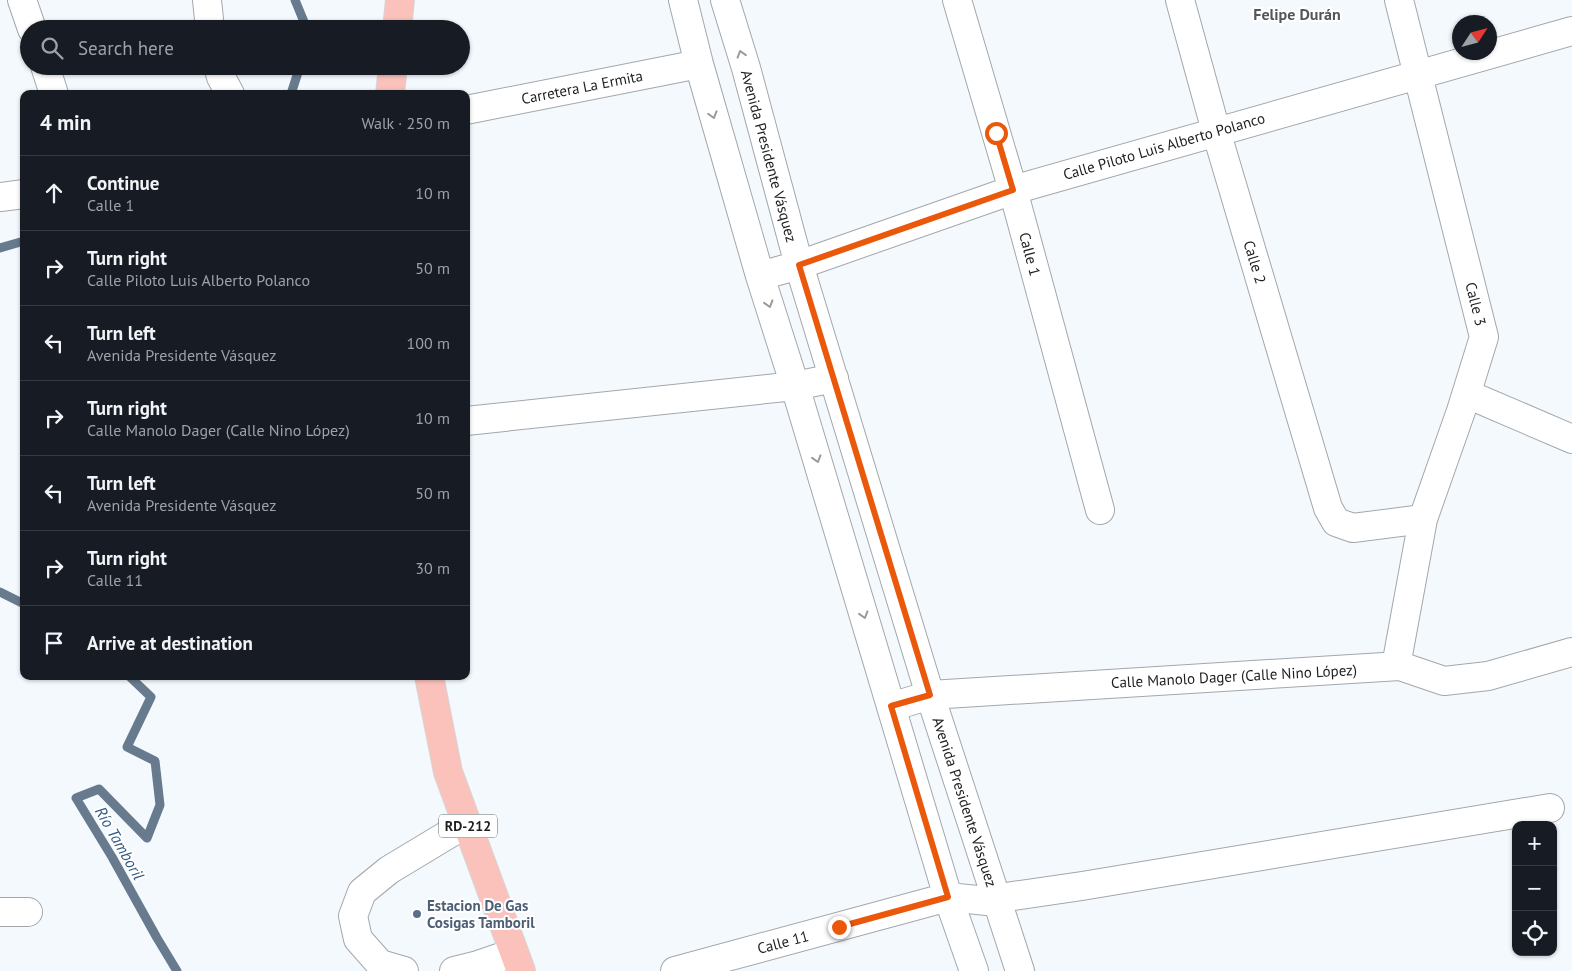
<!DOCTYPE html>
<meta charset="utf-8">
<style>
body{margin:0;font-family:"PT Sans",sans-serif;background:#20242c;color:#f1f3f6}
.controls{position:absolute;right:15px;bottom:15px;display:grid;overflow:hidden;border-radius:10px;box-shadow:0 1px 4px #0004}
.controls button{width:45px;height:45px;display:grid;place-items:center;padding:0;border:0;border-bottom:1px solid #363941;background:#171b24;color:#f1f3f6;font:25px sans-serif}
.compass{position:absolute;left:1452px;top:15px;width:45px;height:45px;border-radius:50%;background:#171b24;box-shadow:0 1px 4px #0004;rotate:54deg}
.stop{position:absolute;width:15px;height:15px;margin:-11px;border:4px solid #ea580c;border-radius:50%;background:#fff}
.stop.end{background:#ea580c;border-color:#fff;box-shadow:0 1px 5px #0008}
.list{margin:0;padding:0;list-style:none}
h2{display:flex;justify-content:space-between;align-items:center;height:65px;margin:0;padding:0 20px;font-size:21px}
h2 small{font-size:16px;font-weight:400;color:#9ea1a6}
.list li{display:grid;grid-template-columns:32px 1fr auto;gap:15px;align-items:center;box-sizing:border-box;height:75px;padding:0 20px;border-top:1px solid #363941}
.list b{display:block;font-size:19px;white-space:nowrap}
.list p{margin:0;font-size:16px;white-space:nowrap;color:#9ea1a6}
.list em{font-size:16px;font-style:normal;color:#9ea1a6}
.icon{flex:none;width:28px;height:28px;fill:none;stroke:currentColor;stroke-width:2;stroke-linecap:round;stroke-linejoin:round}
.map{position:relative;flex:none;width:1572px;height:971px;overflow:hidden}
.search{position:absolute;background:#171b24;box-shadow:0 1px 4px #0004;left:20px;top:20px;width:450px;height:55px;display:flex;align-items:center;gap:12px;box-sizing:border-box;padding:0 18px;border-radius:28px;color:#9ea1a6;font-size:19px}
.panel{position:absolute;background:#171b24;box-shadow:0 1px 4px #0004;left:20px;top:90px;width:450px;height:590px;border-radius:10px}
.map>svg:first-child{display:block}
</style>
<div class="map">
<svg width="1572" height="971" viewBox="0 0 1572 971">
<rect width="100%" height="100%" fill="#f4f9fe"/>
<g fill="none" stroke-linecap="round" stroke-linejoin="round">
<path stroke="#687a8d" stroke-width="9" d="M295,0L307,29
M291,94L300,66
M0,248L24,241
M0,592L24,604
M129,676L151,697L127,747L155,761L160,805L147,838L99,789L76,798L112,857L157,938L177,971"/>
<defs>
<path id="minor" d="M22,0L32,29
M207,0L210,29
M683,0L699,64L760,276L795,386L948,897L974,971
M725,0L746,68L799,265L930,695L1020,971
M957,0L1013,190L1100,510
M1180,0L1216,131L1328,508L1336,522L1353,528L1423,519L1461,411L1484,337L1399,0
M45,66L54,94
M218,66L221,77L230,94
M466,110L699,64
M0,197L24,194
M760,276L799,265L1013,190L1572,31
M1467,394L1572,439
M466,421L795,386L834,378
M1396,666L1423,519
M891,707L930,695L1400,666L1444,681L1488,676L1572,652
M0,912H28
M404,971L380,964L358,939L353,916L362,892L389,870L467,823
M454,971L478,965L513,953
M675,971L948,897L997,902L1006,897L1082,886L1550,808"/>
<path id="major" d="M397,29L400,0
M390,94L393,66
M429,676L448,772L521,971"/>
</defs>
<use href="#minor" stroke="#a3a7ac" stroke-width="30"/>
<use href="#major" stroke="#d6d6d7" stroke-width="30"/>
<use href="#minor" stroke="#fff" stroke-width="28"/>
<use href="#major" stroke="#fac2bb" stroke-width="28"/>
</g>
<defs><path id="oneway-chevron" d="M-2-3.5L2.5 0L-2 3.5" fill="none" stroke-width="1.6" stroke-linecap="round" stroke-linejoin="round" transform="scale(1.25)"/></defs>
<g stroke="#999a9a">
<use href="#oneway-chevron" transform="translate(741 54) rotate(-107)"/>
<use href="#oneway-chevron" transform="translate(713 115) rotate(74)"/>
<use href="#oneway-chevron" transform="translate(769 304) rotate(73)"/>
<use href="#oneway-chevron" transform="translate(817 459) rotate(73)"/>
<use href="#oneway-chevron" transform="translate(864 615) rotate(73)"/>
</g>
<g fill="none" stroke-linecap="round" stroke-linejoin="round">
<path stroke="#ea580c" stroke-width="6" d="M839,927L948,897L891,706L930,695L799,265L1013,190L996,133"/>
</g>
<circle fill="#5c6f8a" stroke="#fff" stroke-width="2" cx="417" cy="914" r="5"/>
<g text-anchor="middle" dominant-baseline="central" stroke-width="4" stroke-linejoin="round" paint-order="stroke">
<rect fill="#fff" stroke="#606262" stroke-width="1" x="439" y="814.5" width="58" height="23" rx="4"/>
<g font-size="14" font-weight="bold" fill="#1c1e1f">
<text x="468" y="826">RD-212</text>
</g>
<g font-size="15" fill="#1c1e1f" stroke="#fff">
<text transform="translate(582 87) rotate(-11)">Carretera La Ermita</text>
<text transform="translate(1164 146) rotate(-16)">Calle Piloto Luis Alberto Polanco</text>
<text transform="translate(769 156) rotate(75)">Avenida Presidente Vásquez</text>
<text transform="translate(1030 254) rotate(75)">Calle 1</text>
<text transform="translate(1255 262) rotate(73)">Calle 2</text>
<text transform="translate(1476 304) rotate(76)">Calle 3</text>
<text transform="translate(1234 676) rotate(-3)">Calle Manolo Dager (Calle Nino López)</text>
<text transform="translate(965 802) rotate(72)">Avenida Presidente Vásquez</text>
<text transform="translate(783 942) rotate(-15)">Calle 11</text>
</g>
<g font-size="15" font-weight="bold" fill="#4e5e75" stroke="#fff" text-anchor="start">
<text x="427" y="905">Estacion De Gas<tspan x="427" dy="17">Cosigas Tamboril</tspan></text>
</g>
<g font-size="16" font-weight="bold" fill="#53575b" stroke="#fff">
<text x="1297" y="14">Felipe Durán</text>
</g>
<g font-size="16" font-style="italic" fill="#325b81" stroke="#fff">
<text transform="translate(120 843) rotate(60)">Río Tamboril</text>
</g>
</g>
</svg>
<div class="controls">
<button>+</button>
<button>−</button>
<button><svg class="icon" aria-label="locate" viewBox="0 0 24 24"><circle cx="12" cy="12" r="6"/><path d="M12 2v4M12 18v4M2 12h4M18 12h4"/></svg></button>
</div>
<svg class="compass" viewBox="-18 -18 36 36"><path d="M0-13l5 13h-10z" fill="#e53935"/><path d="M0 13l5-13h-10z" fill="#9ea1a6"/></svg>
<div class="stop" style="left:996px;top:133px"></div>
<div class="stop end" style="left:839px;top:927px"></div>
<div class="search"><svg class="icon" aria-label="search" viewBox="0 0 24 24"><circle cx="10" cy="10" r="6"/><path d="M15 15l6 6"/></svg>Search here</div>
<section class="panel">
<h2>4 min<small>Walk · 250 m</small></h2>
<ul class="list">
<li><svg class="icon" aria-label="ahead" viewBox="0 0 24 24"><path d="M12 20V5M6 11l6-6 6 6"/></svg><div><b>Continue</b><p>Calle 1</p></div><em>10 m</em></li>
<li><svg class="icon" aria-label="right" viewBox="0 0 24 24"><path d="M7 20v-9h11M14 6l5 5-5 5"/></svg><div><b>Turn right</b><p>Calle Piloto Luis Alberto Polanco</p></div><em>50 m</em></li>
<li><svg class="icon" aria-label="left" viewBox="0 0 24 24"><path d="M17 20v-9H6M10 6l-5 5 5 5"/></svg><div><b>Turn left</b><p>Avenida Presidente Vásquez</p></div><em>100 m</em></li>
<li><svg class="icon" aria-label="right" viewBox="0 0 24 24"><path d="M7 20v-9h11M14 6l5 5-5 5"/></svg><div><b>Turn right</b><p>Calle Manolo Dager (Calle Nino López)</p></div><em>10 m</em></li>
<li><svg class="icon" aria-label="left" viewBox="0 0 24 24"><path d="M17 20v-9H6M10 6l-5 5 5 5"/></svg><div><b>Turn left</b><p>Avenida Presidente Vásquez</p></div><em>50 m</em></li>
<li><svg class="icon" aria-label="right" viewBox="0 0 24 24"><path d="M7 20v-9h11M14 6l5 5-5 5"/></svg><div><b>Turn right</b><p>Calle 11</p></div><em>30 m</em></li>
<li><svg class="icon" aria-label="arrive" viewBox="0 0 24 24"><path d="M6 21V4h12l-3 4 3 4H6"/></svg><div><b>Arrive at destination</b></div></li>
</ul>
</section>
</div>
